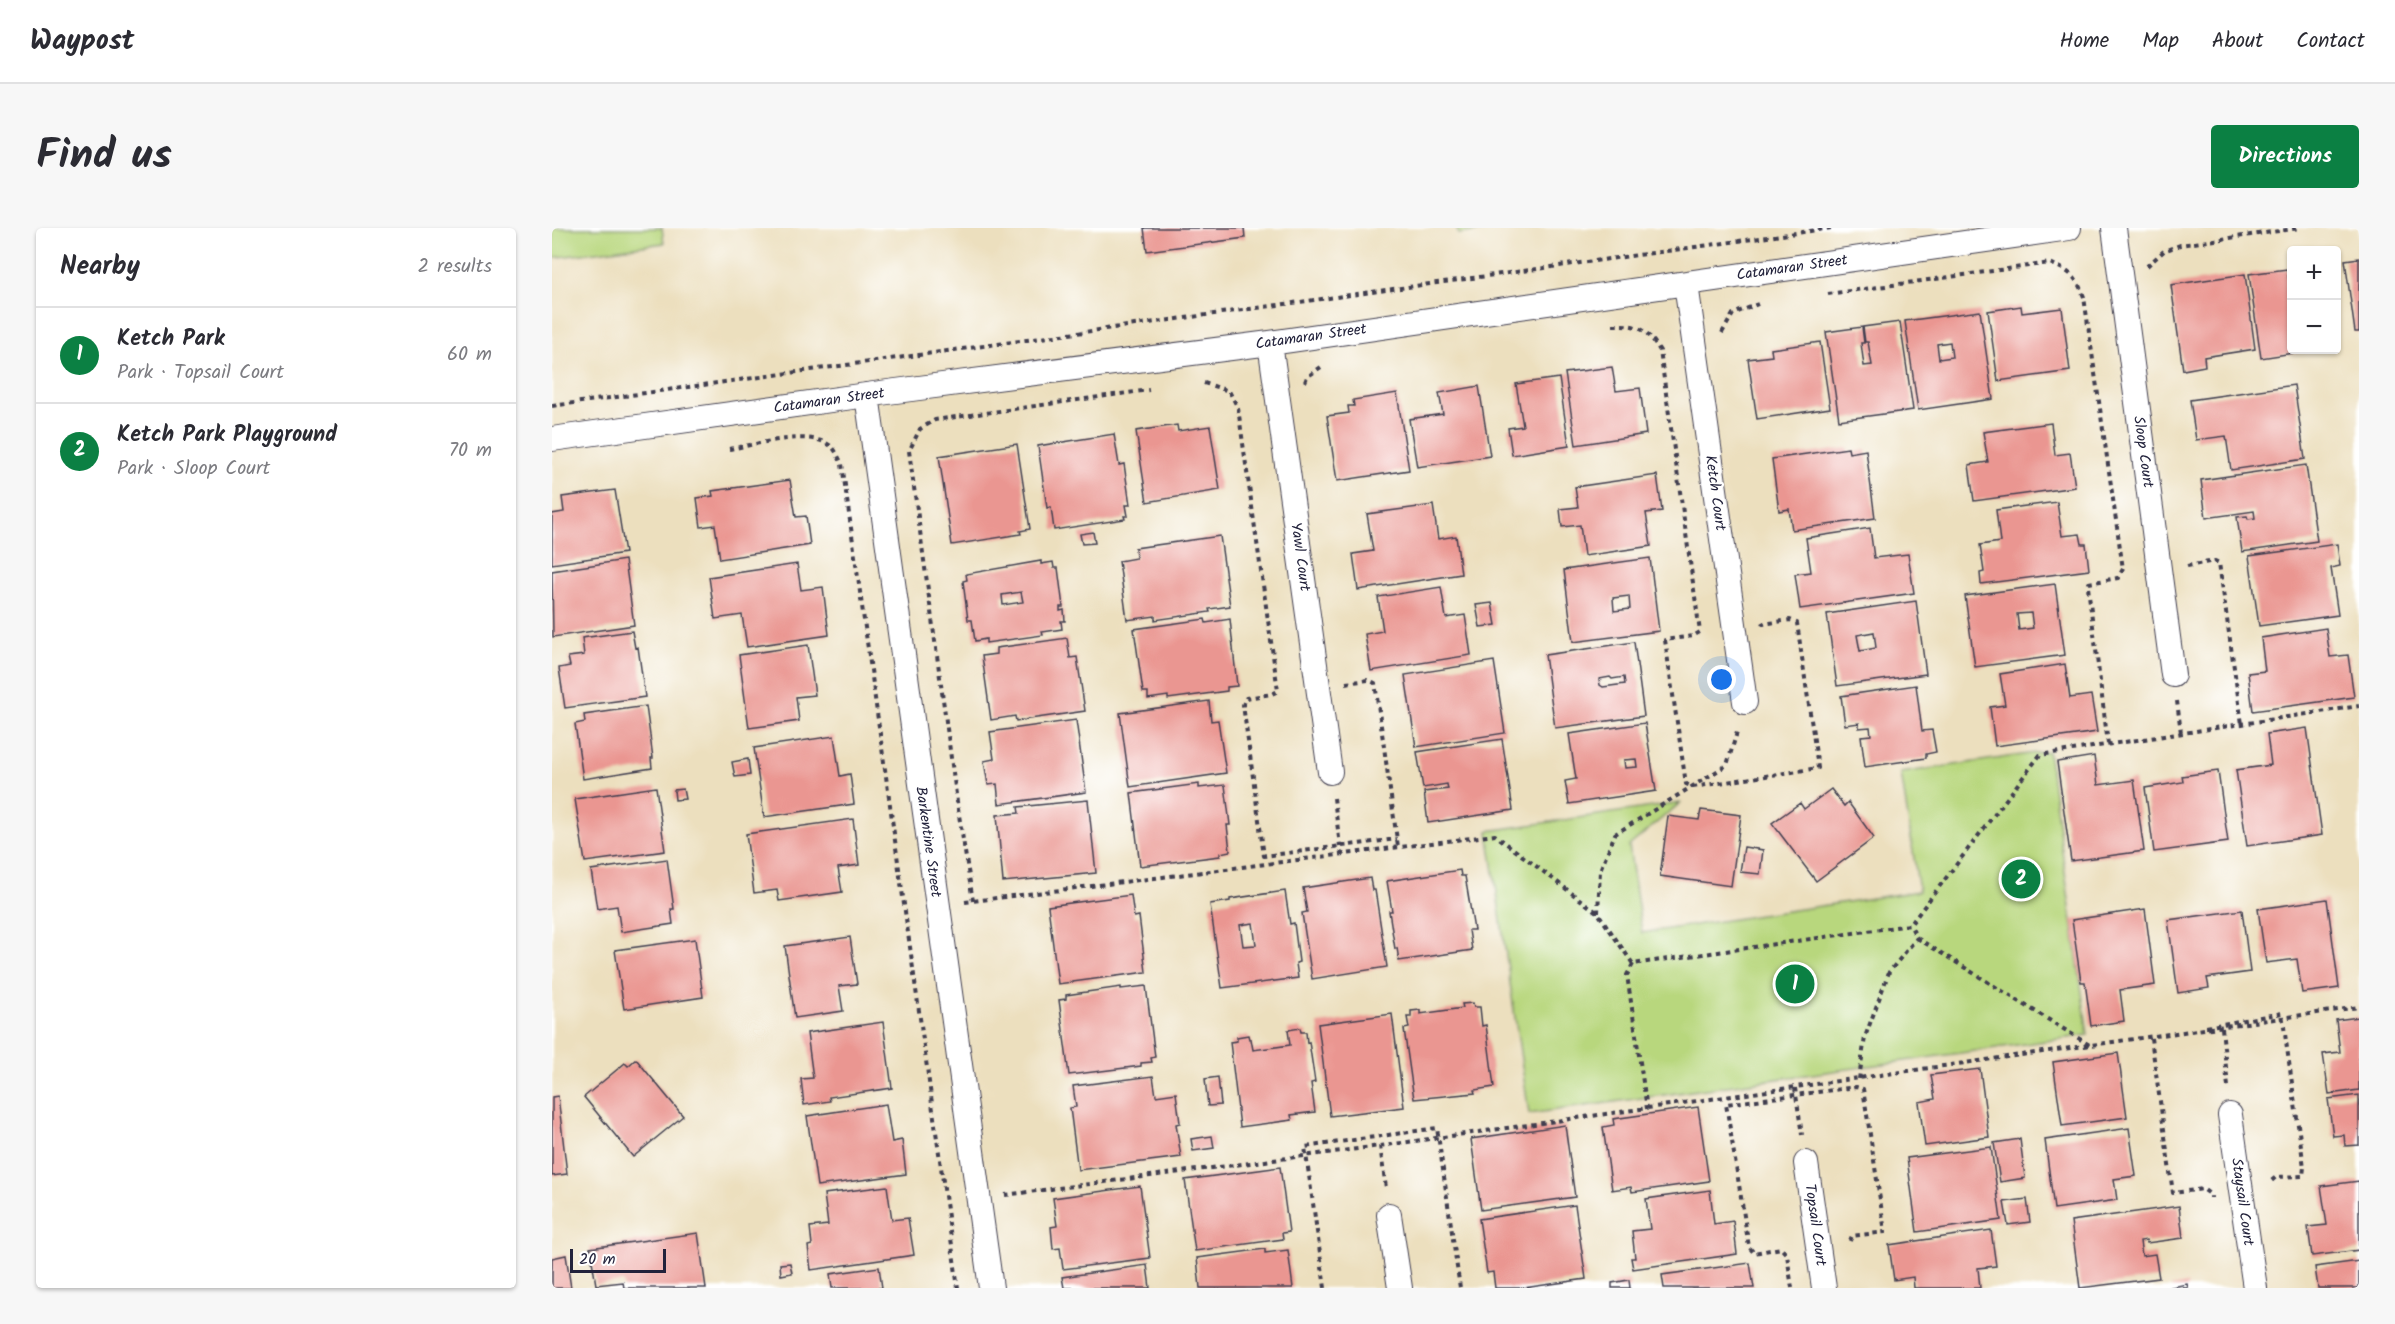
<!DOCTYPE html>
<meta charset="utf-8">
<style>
body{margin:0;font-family:Kalam,sans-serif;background:#f7f7f7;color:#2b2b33}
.controls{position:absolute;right:18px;top:18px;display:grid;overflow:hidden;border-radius:6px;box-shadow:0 2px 4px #0004}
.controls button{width:54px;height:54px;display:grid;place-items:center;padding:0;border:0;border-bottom:2px solid #e1e1e2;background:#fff;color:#2b2b33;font:30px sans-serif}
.scale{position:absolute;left:18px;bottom:15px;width:96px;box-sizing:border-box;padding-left:6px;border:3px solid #22223b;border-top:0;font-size:16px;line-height:21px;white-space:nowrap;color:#22223b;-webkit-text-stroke:4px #fff;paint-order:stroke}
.you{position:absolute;left:1170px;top:452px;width:21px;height:21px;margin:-15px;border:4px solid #fff;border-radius:50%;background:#1a73e8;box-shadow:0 0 0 9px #1a73e833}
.badge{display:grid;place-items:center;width:39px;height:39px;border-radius:50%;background:#0b8043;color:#fff;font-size:20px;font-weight:700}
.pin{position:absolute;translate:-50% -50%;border:3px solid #fff;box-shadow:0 2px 6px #0006}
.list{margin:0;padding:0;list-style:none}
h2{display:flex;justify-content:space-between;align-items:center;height:78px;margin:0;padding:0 24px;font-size:26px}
h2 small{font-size:20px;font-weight:400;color:#7c7c81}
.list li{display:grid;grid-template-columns:39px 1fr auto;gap:18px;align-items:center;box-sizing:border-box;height:96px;padding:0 24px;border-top:2px solid #e1e1e2}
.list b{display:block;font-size:22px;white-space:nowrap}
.list p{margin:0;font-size:20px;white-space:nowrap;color:#7c7c81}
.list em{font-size:20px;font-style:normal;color:#7c7c81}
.map{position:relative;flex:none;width:1807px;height:1060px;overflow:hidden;border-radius:6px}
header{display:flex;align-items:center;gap:36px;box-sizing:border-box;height:84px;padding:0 30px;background:#fff;border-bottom:2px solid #e1e1e2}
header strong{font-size:28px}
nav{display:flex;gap:33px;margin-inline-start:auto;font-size:21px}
.intro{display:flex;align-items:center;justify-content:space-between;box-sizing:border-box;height:144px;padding:0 36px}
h1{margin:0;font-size:42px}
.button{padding:15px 27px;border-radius:6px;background:#0b8043;color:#fff;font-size:21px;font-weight:700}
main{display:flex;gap:36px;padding:0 36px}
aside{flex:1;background:#fff;border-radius:6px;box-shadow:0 2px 4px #0004}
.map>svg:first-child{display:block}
</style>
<header>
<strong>Waypost</strong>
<nav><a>Home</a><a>Map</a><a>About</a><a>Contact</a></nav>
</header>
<div class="intro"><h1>Find us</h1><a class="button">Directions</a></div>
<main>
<aside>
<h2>Nearby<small>2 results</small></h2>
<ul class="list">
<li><span class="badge">1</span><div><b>Ketch Park</b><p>Park · Topsail Court</p></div><em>60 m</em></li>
<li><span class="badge">2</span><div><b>Ketch Park Playground</b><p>Park · Sloop Court</p></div><em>70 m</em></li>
</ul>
</aside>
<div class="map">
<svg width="1807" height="1060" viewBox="0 0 1807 1060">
<rect width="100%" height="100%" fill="#fff"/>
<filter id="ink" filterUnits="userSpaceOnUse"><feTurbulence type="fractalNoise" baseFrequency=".0167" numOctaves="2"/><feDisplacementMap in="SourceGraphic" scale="12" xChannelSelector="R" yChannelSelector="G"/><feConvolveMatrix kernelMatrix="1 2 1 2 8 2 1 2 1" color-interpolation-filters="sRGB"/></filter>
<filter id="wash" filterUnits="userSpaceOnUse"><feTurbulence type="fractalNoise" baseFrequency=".008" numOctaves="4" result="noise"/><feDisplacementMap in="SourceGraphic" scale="24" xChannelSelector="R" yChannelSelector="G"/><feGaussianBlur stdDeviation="1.35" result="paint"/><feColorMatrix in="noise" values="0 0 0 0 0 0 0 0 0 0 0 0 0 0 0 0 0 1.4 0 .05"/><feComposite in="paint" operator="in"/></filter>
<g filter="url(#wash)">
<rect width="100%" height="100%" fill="#ecdfbe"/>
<path fill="#b8d77d" stroke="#6d7c5c" stroke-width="1.5" d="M0,0H110L112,15L0,30Z
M905,0H952L906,6Z
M1496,523L1536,807L977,886L936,603L1128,575L1077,618L1090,705L1367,663L1349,545Z"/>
<g id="blocks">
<path fill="#ea9691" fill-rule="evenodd" d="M592,0H692L693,10L595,23Z
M1807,30V104H1803L1793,32Z
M1735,41L1740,73V122L1754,123L1709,130L1697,46Z
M1693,46L1703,121L1652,129L1653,138L1631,142L1619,57Z
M1469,78L1470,85L1510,80L1518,143L1446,153L1436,83Z
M1428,83L1441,171L1366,182L1353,93ZM1398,114L1400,129L1387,131L1385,116Z
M1348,94L1361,182L1287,192L1274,104L1310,99L1312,115H1309L1312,138L1320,137L1316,114H1313L1311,99Z
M1268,114L1278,180L1205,191L1196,131L1220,128L1219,121Z
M1060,139L1064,163L1088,160L1094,206L1024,217L1013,145Z
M1007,150L1017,218L960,227L956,200L971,198L964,156Z
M1742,157L1753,231L1679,242L1674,208L1644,212L1638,172Z
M927,158L938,228L865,239L857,191L891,186L887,165Z
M845,165L857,242L785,253L775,188L797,185L796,178H802L801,172Z
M1499,195L1503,227L1518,225L1523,259L1422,273L1417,237L1436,234L1431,204Z
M625,197L626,203L658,198L668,262L595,274L584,203Z
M562,206L567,237L572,236L578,277H574L576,288H572L573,291L502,302L499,279L495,280L486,218Z
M465,216L478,301L468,303L469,306L400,317L387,228Z
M1296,220L1297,225L1314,222L1323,290L1240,302L1237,281L1227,283L1220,231Z
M1754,237L1765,313L1690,324L1685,289L1695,288L1696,291L1703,290L1702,283L1654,290L1649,252Z
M1105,247L1110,283L1094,285L1099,318L1032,328L1028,297L1010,299L1008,281L1026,279L1023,259Z
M238,252L244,289L254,288L258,317L168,331L163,297L149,299L145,270L161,268L160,263Z
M63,262L73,325L0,336V286L12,284L10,269Z
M1505,274L1510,308L1528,306L1530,316H1534L1537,342L1429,356L1428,345L1432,344L1428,317L1448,314L1444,282Z
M881,277L886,311L904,308L909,346L806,362L801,326L821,323L815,286Z
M1318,300L1322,330L1356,326L1362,365L1248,381L1243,346L1259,344L1254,310Z
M541,304L543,315L530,316L528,306Z
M668,308L678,378L657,381L658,384L603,392V388L575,392L567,333L584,330L583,320Z
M1785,316L1788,338L1779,340L1786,387L1707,398L1697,328Z
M1098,330L1107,403L1021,414L1012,342ZM1077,368L1078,381L1062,383L1061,370Z
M73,332L82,397L1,409L0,343Z
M489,333V336L501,334L502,340H506L511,379H508V383L512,382L513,393H509L510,401L490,404L491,407L434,415V411L423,413L420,392H416L411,353L415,352L414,346ZM469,364L471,374L451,377L450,367Z
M245,336L249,362L271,359L277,407L195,419L190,387L163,391L157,349Z
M1503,356L1513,427L1423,439L1413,368ZM1479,385L1481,400L1467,402L1465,386Z
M889,359L894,390L913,387L919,427L819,443L813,406L831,403L826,369Z
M1364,373L1374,446L1285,458L1275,386ZM1322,404L1324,420L1308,423L1305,407Z
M940,375L944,397L928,399L924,377Z
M653,391L654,395L678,391L685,458L675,459V463L616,471V468L596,471V464H591L582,401Z
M1774,400L1778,429L1796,427L1802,469L1701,483L1696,445L1713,443L1709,410Z
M80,403L83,420L86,419L93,469L13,480L7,440L18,438L16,429L32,427L30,410Z
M515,410L518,430L525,429L533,483L464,493L463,488L439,492L430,428L444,426V420Z
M1082,414L1092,488L1003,500L993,427ZM1058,449L1060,451L1072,449L1073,456L1051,459L1048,457L1047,451Z
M256,417L263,467L244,469L247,493L197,500L187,427Z
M942,433L953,505L864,519L853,447Z
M1513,436L1518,470L1539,467L1545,504L1443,518L1438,479L1453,477L1448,446Z
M1364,457L1370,503L1380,502L1384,524L1374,526V530L1313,539L1309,508L1319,507L1318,499L1307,500V495L1293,497L1289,468Z
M657,473L659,493L666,492L674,545L578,559L568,485Z
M94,478L101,530H99L100,540L31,551L23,496L33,494L32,487Z
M524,492L534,564L447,576L445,556L436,557L432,533L442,531L438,504Z
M1093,495L1104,563L1017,576L1013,553L1024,551L1017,506ZM1084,531L1085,539L1073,540L1072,532Z
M1755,500L1770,607L1695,618L1684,542L1719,537L1715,506Z
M282,508L288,548L298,546L302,576L212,589L202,520Z
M950,511L961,582L876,595L872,564L896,561L895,556L871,560L865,524Z
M1542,528L1546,557L1582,552L1592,623L1519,633L1505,534Z
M196,531L198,547L183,549L180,534Z
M1666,543L1676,614L1602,624L1593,560L1631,554L1630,548Z
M647,556V560L673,557L678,597H675L678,623L668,625V628L588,638L579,565Z
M104,559L113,623L33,634L23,571Z
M131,561L133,571L123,572L122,562Z
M1279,561L1292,578L1296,574L1322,610L1264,653L1220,595L1248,575L1252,581Z
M536,572L544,645L451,654L445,587L467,585L466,579Z
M1149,582L1189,587L1179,658L1108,648L1116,588L1147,592Z
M301,591L307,637L286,640L290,664L227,673L225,662L202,665L194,606Z
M1192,619L1211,622L1208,646L1188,644Z
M115,631L122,681H119L121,696L69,704L65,678L45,681L39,642Z
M908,642L909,648H913L922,702H917L920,722L847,733L845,720L843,721L837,683H840L835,653Z
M818,650L820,662H823L835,739L760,751L750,685L755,684L751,660Z
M733,663L738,696L742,695L747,734L744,735L746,750L670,760L658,676L678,673V671ZM701,695L704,717L691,718L688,697Z
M579,667L582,689L587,688L594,744L506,756L496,678Z
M1775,671L1787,760L1750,765L1745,731L1714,735L1706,681Z
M1593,681L1603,757L1568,762L1572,793L1539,798L1533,754H1529L1520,692Z
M1690,682L1698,744L1655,750L1657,760L1626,765L1616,692Z
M298,709L305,756L287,758L291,783L243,790L233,718Z
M143,711L151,769L72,781L63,722Z
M594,758L603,829L599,830L600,834L589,835V838L517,847L507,772L514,771V767L569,759V761Z
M921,775L922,779H928L930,798L934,797L942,859L922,862L923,865L862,871L852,801L857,800L855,789H859V783L868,782V786L911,780L910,776Z
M840,786L852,879L778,888L766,796Z
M1807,789V862L1777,866L1771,826L1788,824L1784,792Z
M331,794L340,860L277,869L278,873L252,877L249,851L261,850L255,805Z
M748,800L749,804H754L755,815L757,814L763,854L759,855L763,884L739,887L740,892L688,899L678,814L685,813V809L696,807L697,811H699L701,822L738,817L736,802Z
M1566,825L1575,889L1510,898L1501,834Z
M84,831L131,888L81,929L32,869L73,835L76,838Z
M1428,841L1437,909L1373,918L1367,874L1383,871L1379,847Z
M601,848L604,868L624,865L628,895L624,896L629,929L526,942L518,880L524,879L521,858Z
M666,849L669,877L656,878L653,851Z
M1807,867V917L1793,918L1792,907L1781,908L1776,871Z
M6,868L15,946L0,948V869Z
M334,876L340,914L350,912L354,946L265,958L255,888Z
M1146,879L1157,953L1080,964L1079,959L1060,962L1051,899L1062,897L1061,891Z
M1013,897L1023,969L929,982L919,911Z
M1577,900L1584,948L1562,951L1565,972L1502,981L1493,912Z
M660,908L662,920L641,923L639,911Z
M1468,911L1473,950L1448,954L1442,915Z
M1439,919L1449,992L1365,1004L1355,930Z
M728,939L737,1004L730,1005L731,1011L643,1023L633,952Z
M1807,953V1022L1760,1028L1756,999L1775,997L1769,958Z
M335,958L340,992L356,990L362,1027L259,1042L256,1018L260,1017L258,999L276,997L272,966Z
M588,958L598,1030L511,1041L508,1020L501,1021L499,999L505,998L501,970Z
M1158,962L1162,996L1181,993L1185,1026L1081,1041L1079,1030H1083L1080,1003L1098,1001L1094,971Z
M1475,971L1478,994L1456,997L1452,974Z
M1023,977L1034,1051L971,1060H943L941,1044L935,1045L927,991Z
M1627,978L1631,1010L1595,1015L1594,1012L1588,1013L1590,1028L1603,1026L1607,1050L1528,1060L1519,993Z
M1439,1002L1444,1038L1426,1040L1428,1060H1362L1361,1049L1342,1052L1337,1017Z
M146,1005L154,1060H72L71,1054L44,1057L38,1020Z
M713,1021V1025L736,1022L741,1060H648L645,1030Z
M14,1027L19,1060H0V1030Z
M1807,1033V1060H1766L1763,1039Z
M238,1035L240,1045L229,1047L228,1036Z
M1198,1035L1202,1060H1112L1110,1047Z
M595,1037L598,1060H512L510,1049Z
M327,1039L330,1060H280L278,1046Z
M1077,1052L1078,1060H1060V1055Z
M1635,1056L1636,1060H1619V1059Z"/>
</g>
</g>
<g filter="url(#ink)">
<use href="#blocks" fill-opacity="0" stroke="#403e4f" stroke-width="1.5"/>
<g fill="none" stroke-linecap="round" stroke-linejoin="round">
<defs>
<path id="minor" d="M1562,0L1621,447
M1134,56L1193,474
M718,115L778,544
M315,167L439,1060
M0,211L336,164L718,115L1517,0
M1678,887L1703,1060
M1254,935L1272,1060
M837,987L848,1060"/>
</defs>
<use href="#minor" stroke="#403e4f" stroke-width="26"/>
<path stroke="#403e4f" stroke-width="4" stroke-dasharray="4.5 4.5" stroke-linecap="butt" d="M1595,38L1612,23L1628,17L1748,0
M1276,66L1498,35C1519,44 1524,48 1532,69L1571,341L1566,350L1537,355L1536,359L1556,516
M1061,97C1087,96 1095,101 1108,123L1148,404L1141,408L1113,412L1134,556L1141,559L1266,540L1245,395L1238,392L1211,396L1210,394
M1170,105L1181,86L1206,76
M753,154L755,149L769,139
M652,155L677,163L686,180L726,463L720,466L694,470L691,477L712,628L845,611
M0,178L1280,0
M177,221C203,217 259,200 280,219C284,223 287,230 290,236L406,1060
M1635,338L1663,333L1667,335L1690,496
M794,455L816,452L823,455L846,619
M1625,473L1629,505
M782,570L789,626
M421,673L406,581L357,223L368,201L383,192L597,162
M413,674L943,607L1046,685L1081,736L1358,697L1488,527L1807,478
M1046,685L1048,642L1063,606L1175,537L1186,501
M1365,710L1539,818
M1081,736L1075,747L1095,881
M1654,799L1730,785L1752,939L1751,948L1724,949L1717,955
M1670,800L1676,859
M1599,810L1621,965L1651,961L1659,967V970
M1307,851L1313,809L1337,744L1365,710L1358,697
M1243,860L1250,907
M828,918L834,960
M453,967L828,918L1807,779
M773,1060L753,919L885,900L908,1060
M1240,1060L1235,1027L1229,1020L1202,1025L1197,1019L1174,876L1304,859L1311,861L1333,1004L1300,1008L1296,1017"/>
<use href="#minor" stroke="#fff" stroke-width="24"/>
</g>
</g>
<g text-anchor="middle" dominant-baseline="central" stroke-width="4.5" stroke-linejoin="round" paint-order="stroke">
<g font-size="15" fill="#22223b" stroke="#fff">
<text transform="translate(1240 40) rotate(-8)">Catamaran Street</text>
<text transform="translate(759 109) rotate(-8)">Catamaran Street</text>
<text transform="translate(277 173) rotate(-8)">Catamaran Street</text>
<text transform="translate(1591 224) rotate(82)">Sloop Court</text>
<text transform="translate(1163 265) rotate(82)">Ketch Court</text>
<text transform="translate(748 329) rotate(82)">Yawl Court</text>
<text transform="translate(376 614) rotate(82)">Barkentine Street</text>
<text transform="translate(1690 974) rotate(82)">Staysail Court</text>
<text transform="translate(1263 997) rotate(82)">Topsail Court</text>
</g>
</g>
</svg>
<div class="controls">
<button>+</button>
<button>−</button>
</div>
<div class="scale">20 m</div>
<div class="you"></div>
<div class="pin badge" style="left:1243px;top:756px">1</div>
<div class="pin badge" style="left:1469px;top:651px">2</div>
</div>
</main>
